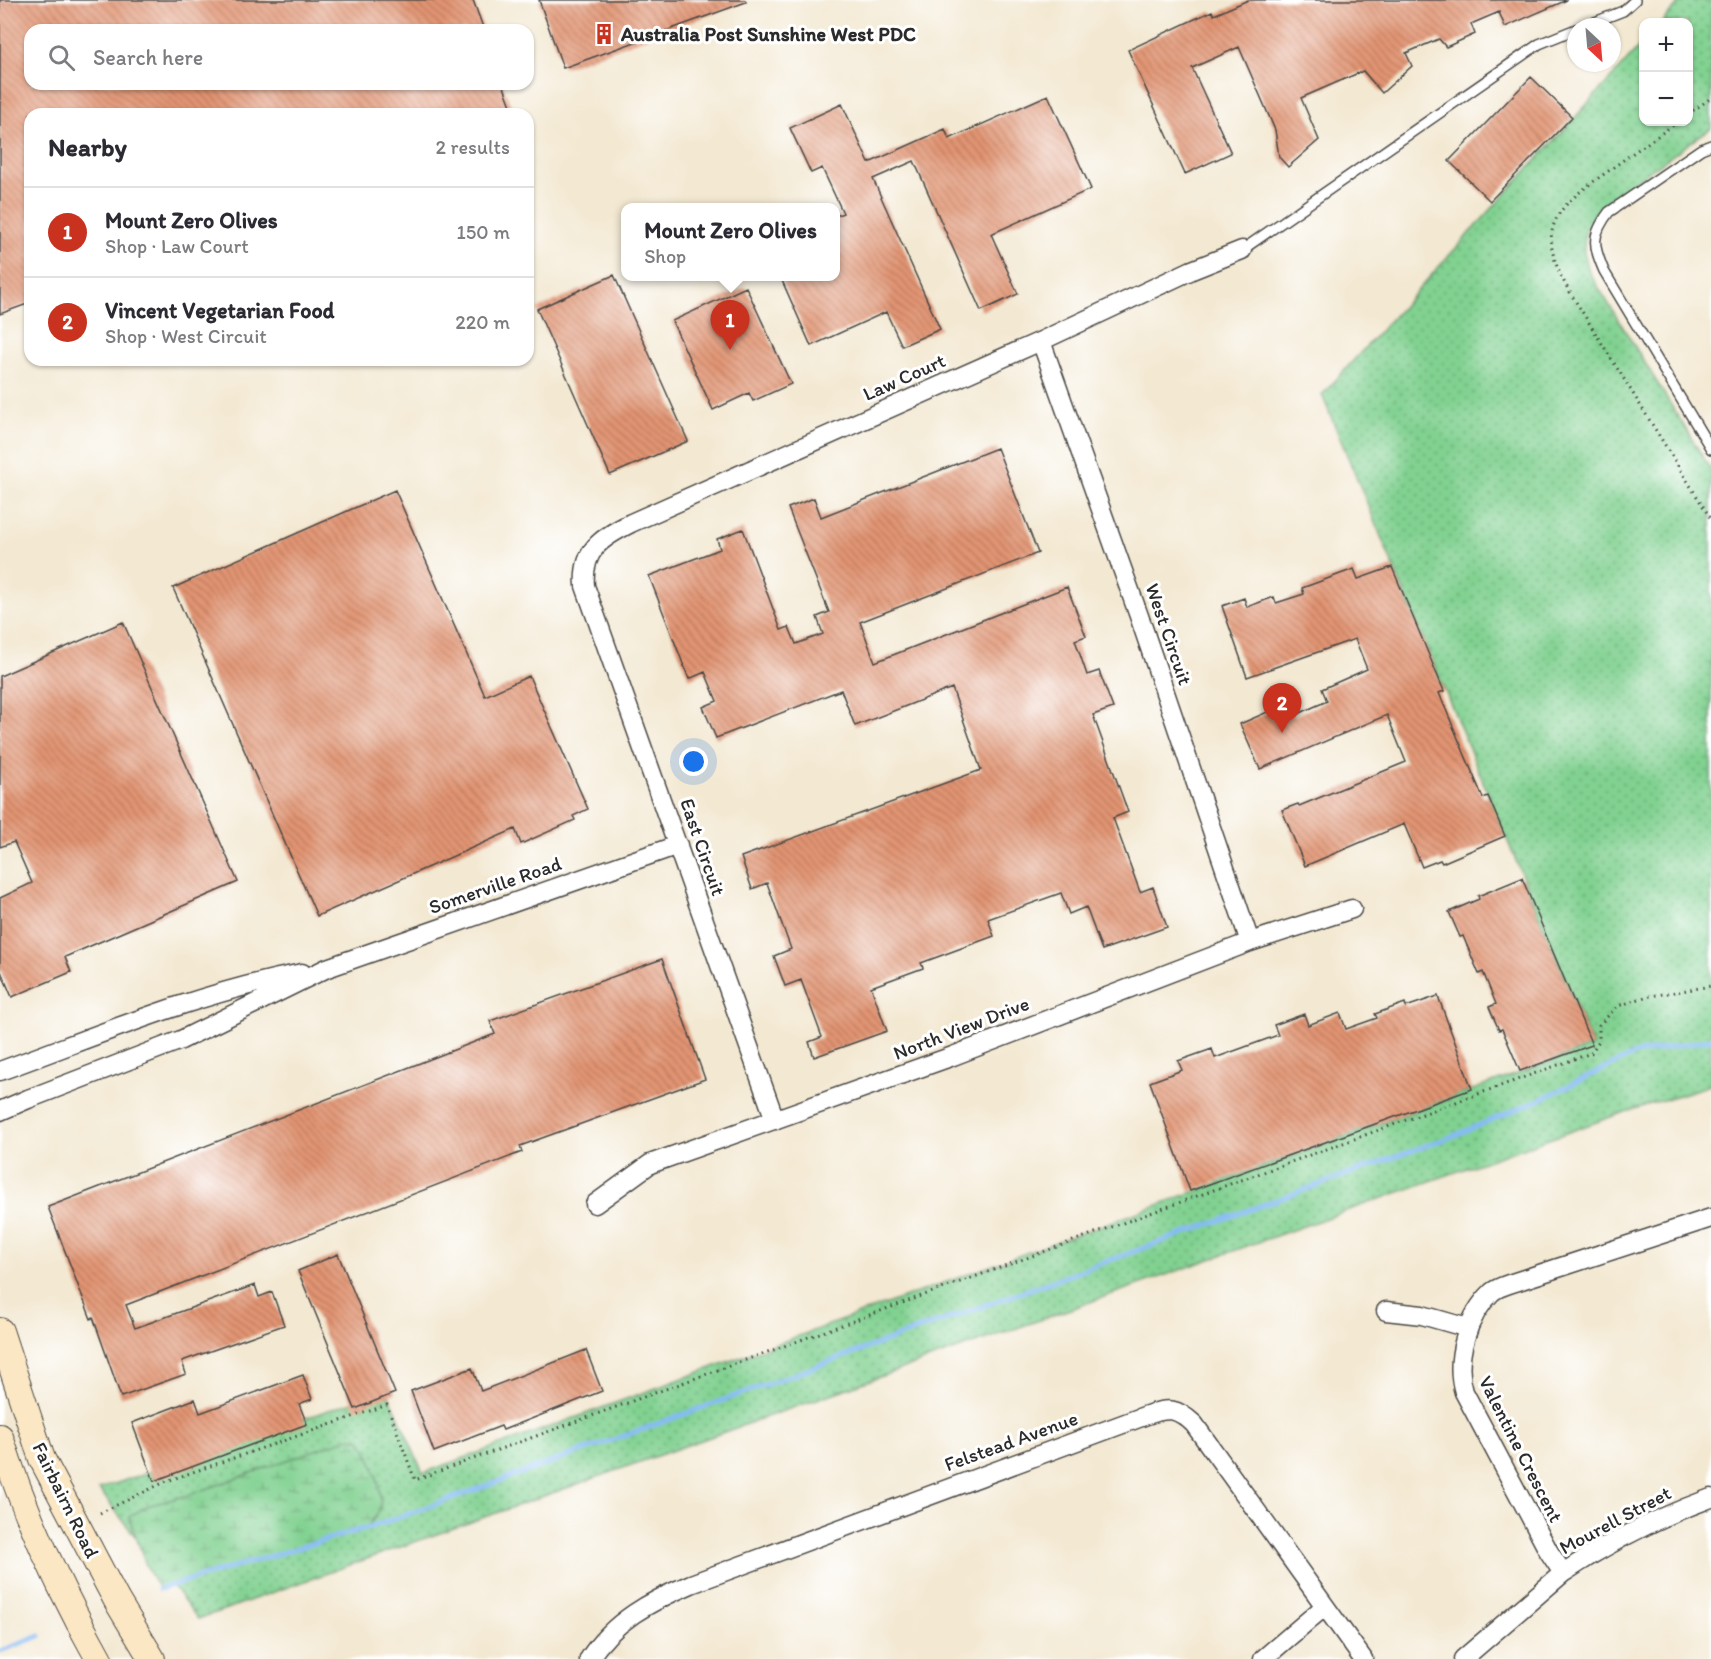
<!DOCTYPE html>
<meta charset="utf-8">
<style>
body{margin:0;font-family:Itim,sans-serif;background:#f7f7f7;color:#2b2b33}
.controls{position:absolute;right:18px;top:18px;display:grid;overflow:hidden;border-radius:12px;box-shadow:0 2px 4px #0004}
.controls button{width:54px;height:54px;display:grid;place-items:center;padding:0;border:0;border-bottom:2px solid #e1e1e2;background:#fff;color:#2b2b33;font:30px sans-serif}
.compass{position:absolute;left:1567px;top:18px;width:54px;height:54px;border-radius:50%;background:#fff;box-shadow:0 2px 4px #0004;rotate:154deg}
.you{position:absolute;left:694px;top:762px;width:21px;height:21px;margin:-15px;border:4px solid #fff;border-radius:50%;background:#1a73e8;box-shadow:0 0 0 9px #1a73e833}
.badge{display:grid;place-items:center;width:39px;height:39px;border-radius:50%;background:#c8321e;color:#fff;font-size:20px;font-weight:700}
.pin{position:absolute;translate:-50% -50px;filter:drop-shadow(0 2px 3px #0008)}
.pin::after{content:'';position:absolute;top:32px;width:21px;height:18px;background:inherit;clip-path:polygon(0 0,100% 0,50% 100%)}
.popup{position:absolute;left:621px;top:203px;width:219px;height:78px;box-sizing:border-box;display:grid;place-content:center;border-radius:12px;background:#fff;filter:drop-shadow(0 2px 4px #0005);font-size:20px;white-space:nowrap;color:#7c7c81}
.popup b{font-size:22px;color:#2b2b33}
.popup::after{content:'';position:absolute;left:50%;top:100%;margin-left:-12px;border:12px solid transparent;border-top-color:#fff}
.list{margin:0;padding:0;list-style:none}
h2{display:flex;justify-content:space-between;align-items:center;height:78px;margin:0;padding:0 24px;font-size:26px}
h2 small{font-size:20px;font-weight:400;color:#7c7c81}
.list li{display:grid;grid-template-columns:39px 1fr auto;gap:18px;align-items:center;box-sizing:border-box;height:90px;padding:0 24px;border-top:2px solid #e1e1e2}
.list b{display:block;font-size:22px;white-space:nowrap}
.list p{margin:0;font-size:20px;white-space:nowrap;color:#7c7c81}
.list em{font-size:20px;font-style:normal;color:#7c7c81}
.icon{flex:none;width:33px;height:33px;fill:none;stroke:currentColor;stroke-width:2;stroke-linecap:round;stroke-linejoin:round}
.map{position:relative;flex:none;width:1711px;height:1659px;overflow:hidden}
.search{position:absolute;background:#fff;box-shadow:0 2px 4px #0004;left:24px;top:24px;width:510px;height:66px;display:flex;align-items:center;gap:15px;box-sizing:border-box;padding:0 21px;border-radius:18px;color:#7c7c81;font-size:22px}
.panel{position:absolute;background:#fff;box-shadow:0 2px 4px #0004;left:24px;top:108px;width:510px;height:258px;border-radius:18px}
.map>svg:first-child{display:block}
</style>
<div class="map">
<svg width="1711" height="1659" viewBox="0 0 1711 1659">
<defs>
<pattern id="grass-dots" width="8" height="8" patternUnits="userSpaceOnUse" patternTransform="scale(1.5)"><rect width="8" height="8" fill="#81d191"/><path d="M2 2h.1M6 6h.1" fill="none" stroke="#6aaa77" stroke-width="1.8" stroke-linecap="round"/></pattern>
<pattern id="wetland-marsh" width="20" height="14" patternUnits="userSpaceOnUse" patternTransform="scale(1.5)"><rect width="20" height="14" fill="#81d191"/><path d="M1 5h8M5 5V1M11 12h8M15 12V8" fill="none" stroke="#6aaa77"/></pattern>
<pattern id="building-back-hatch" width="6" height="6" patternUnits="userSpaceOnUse" patternTransform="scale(1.5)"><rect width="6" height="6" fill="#e29472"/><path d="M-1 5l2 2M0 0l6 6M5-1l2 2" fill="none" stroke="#b7795e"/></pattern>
</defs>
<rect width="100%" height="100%" fill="#fff"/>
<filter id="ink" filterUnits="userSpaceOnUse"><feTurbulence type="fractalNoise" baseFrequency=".0167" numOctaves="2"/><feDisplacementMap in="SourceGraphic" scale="12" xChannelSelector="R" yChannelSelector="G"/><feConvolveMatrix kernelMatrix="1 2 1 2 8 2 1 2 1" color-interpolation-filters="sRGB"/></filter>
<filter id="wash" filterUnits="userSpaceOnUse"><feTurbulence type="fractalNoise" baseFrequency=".008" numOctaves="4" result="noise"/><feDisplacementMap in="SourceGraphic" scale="24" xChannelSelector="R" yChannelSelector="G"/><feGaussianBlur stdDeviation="1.35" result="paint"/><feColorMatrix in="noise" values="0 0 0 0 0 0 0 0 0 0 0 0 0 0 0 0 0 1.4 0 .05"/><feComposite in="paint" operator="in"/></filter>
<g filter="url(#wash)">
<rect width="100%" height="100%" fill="#f3e8d1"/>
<path fill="url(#grass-dots)" stroke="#567e5e" stroke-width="1.5" d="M1682,0H1711V128L1609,200L1594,215L1585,232L1584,251L1589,272L1711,470V1085L1622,1113L198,1619L99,1489L387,1390L423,1473L1593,1046L1322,395L1643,43L1644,122H1688V22H1662Z"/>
<path fill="url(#wetland-marsh)" stroke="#567e5e" stroke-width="1.5" d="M349,1438L360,1439C370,1453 387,1496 378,1513C375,1518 370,1523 366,1528L159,1589L147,1568L129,1517L147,1506L192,1494Z"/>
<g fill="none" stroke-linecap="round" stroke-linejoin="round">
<path stroke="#86baf4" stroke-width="5" d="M159,1589L386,1522L1453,1136L1539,1100L1635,1054L1711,1039
M0,1651L40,1636"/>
</g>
<g id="blocks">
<path fill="url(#building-back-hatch)" d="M0,0H473L484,30H30V84H503L514,114H30V303L0,314Z
M539,0H745L746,2L563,68Z
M1248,0H1567L1505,27L1499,12L1471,24L1475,34L1446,47L1439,39L1406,53L1412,66L1382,93L1363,71L1301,98L1319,140L1288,167L1279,157L1275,130L1239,47L1192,68L1231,153L1185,174L1128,50L1212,11L1214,15Z
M1531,77L1572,117L1490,201L1449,161Z
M1048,95L1091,189L991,234L1018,294L981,311L914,161L873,179L940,329L902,346L886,312L811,346L780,276H835V216L843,213L822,168L811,173L790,128L842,104L869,163L945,129L949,139Z
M614,275L688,441L610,475L537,309Z
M746,287L791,384L753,401L749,393L713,410L672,321Z
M997,448L1038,553L860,622L875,662L1067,587L1086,636L1075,640L1087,675L1099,671L1113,708L1093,715L1128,812L1113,818L1140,892L1153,887L1167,927L1102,950L1086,907L1069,914L1061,893L988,919L994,936L921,963L923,968L871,987L887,1031L814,1057L809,1042L822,1037L801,980L785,986L774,956L791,949L767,883L752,889L741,857L981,770L952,688L855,726L841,690L716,738L703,707L717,701L705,672L689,679L649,576L720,549L717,539L743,529L781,630L789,627L796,644L823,634L817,617L829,612L788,508L814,498L821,517Z
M395,490L485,696L529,676L588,809L573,816L575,820L521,844L515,829L317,916L173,588Z
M1392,567L1444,691L1439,693L1483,798L1488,796L1505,836L1442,863L1440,860L1422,867L1404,824L1305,866L1282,810L1298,804L1299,806L1406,762L1387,715L1260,769L1240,724L1286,704L1292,717L1309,709L1327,701L1322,689L1367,669L1355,639L1247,677L1222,606L1244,598L1247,607L1274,597L1276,603L1304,594L1302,588L1354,569L1358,579Z
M123,622L238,882L65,957L71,972L12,997L0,969V898L32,883L14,842L0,847V676Z
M1522,878L1592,1045L1520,1071L1502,1029L1499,1030L1489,1007L1496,1004L1483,972L1479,974L1463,936L1460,937L1449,912L1479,899L1478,896Z
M662,959L705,1079L520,1146L522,1152L126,1305L135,1328L255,1285L259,1297L272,1292L284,1325L182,1361L186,1374L121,1397L93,1317L91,1319L48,1207L495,1034L490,1021Z
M1438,996L1472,1089L1190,1191L1150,1082L1182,1070L1178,1061L1212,1049L1215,1058L1278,1035L1274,1025L1304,1014L1308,1025L1340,1013L1346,1029L1377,1018L1375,1014L1405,1003L1406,1007Z
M338,1254L395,1393L355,1409L298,1271Z
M586,1350L602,1391L503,1430L501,1426L434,1452L411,1391L472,1368L481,1391Z
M303,1375L312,1399L299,1404L307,1424L154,1481L132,1423L195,1399L200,1413Z"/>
</g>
</g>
<g filter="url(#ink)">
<use href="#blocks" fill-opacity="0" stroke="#494744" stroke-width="1.5"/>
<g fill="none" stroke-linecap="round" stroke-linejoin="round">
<defs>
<path id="lane" d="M1582,27L1623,11L1635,0
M1711,145L1701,149L1609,212C1591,236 1593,245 1604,271L1711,449
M1242,250L1539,44L1576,29"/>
<path id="street" d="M1041,341L1139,616L1250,942
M0,1071C99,1035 197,993 302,973
M0,1111L28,1099L181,1040L327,968L678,845
M775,1120L585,586C582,550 601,538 631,523L1041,341L1192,270L1242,250
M595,1204L650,1164L953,1056L1250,942L1352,909
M1386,1311L1422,1315L1468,1328
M1563,1573L1549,1552L1464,1392C1454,1360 1467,1316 1492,1292C1497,1288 1503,1286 1509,1284L1711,1218
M589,1659C613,1621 651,1601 691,1584L1147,1415C1169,1407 1177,1408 1194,1424L1363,1659
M1263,1659L1324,1607
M1463,1659L1563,1573C1609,1542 1659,1517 1711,1498"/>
<path id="secondary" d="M0,1331L42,1459L117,1601L152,1659
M0,1437C25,1515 59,1588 99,1659"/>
</defs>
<use href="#lane" stroke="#494744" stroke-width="12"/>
<use href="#street" stroke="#494744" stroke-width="21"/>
<use href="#secondary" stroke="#494744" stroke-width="28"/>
<path stroke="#494744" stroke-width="3" stroke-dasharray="1.5 4.5" stroke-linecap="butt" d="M1688,114L1711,98
M1678,122C1655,138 1632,153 1610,170C1558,206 1532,226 1568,289L1711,519
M100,1513L167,1481L387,1405L415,1480L1591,1053L1599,1041V1025L1618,1006L1645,997L1711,986"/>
<use href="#lane" stroke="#fff" stroke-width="9"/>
<use href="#street" stroke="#fff" stroke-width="18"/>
<use href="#secondary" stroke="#fbe7c3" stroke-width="26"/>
</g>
</g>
<defs>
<symbol id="building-bare" viewBox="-9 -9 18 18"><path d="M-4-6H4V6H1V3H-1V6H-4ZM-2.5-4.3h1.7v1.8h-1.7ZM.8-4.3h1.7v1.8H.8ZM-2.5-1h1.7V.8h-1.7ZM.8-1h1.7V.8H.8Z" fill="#c8321e" stroke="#fff" stroke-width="2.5" paint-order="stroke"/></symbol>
</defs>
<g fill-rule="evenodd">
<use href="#building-bare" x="589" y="19" width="30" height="30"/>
</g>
<g text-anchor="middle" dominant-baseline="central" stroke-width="6" stroke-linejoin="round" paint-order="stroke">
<g font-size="20" font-weight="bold" fill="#2b2b2b" stroke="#fff" text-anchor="start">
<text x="621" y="34">Australia Post Sunshine West PDC</text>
</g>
<g font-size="20" fill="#2b2b2b" stroke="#fff">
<text transform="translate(904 377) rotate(-24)">Law Court</text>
<text transform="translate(1169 634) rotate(71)">West Circuit</text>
<text transform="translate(703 847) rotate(71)">East Circuit</text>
<text transform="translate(495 885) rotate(-19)">Somerville Road</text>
<text transform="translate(961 1028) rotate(-21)">North View Drive</text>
<text transform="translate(1011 1441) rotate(-20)">Felstead Avenue</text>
<text transform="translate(1521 1449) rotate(63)">Valentine Crescent</text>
<text transform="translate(66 1500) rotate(64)">Fairbairn Road</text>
<text transform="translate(1615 1520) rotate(-28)">Mourell Street</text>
</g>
</g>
</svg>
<div class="controls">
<button>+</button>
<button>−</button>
</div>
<svg class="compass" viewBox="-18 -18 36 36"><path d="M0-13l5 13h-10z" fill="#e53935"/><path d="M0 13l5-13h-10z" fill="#7c7c81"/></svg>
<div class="you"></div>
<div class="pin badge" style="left:730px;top:350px">1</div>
<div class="popup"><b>Mount Zero Olives</b>Shop</div>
<div class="pin badge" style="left:1282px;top:733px">2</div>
<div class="search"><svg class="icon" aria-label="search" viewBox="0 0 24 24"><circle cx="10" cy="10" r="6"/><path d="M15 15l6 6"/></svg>Search here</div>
<section class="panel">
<h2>Nearby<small>2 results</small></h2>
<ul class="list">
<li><span class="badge">1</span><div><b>Mount Zero Olives</b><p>Shop · Law Court</p></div><em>150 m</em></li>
<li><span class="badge">2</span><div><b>Vincent Vegetarian Food</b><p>Shop · West Circuit</p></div><em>220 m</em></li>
</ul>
</section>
</div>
